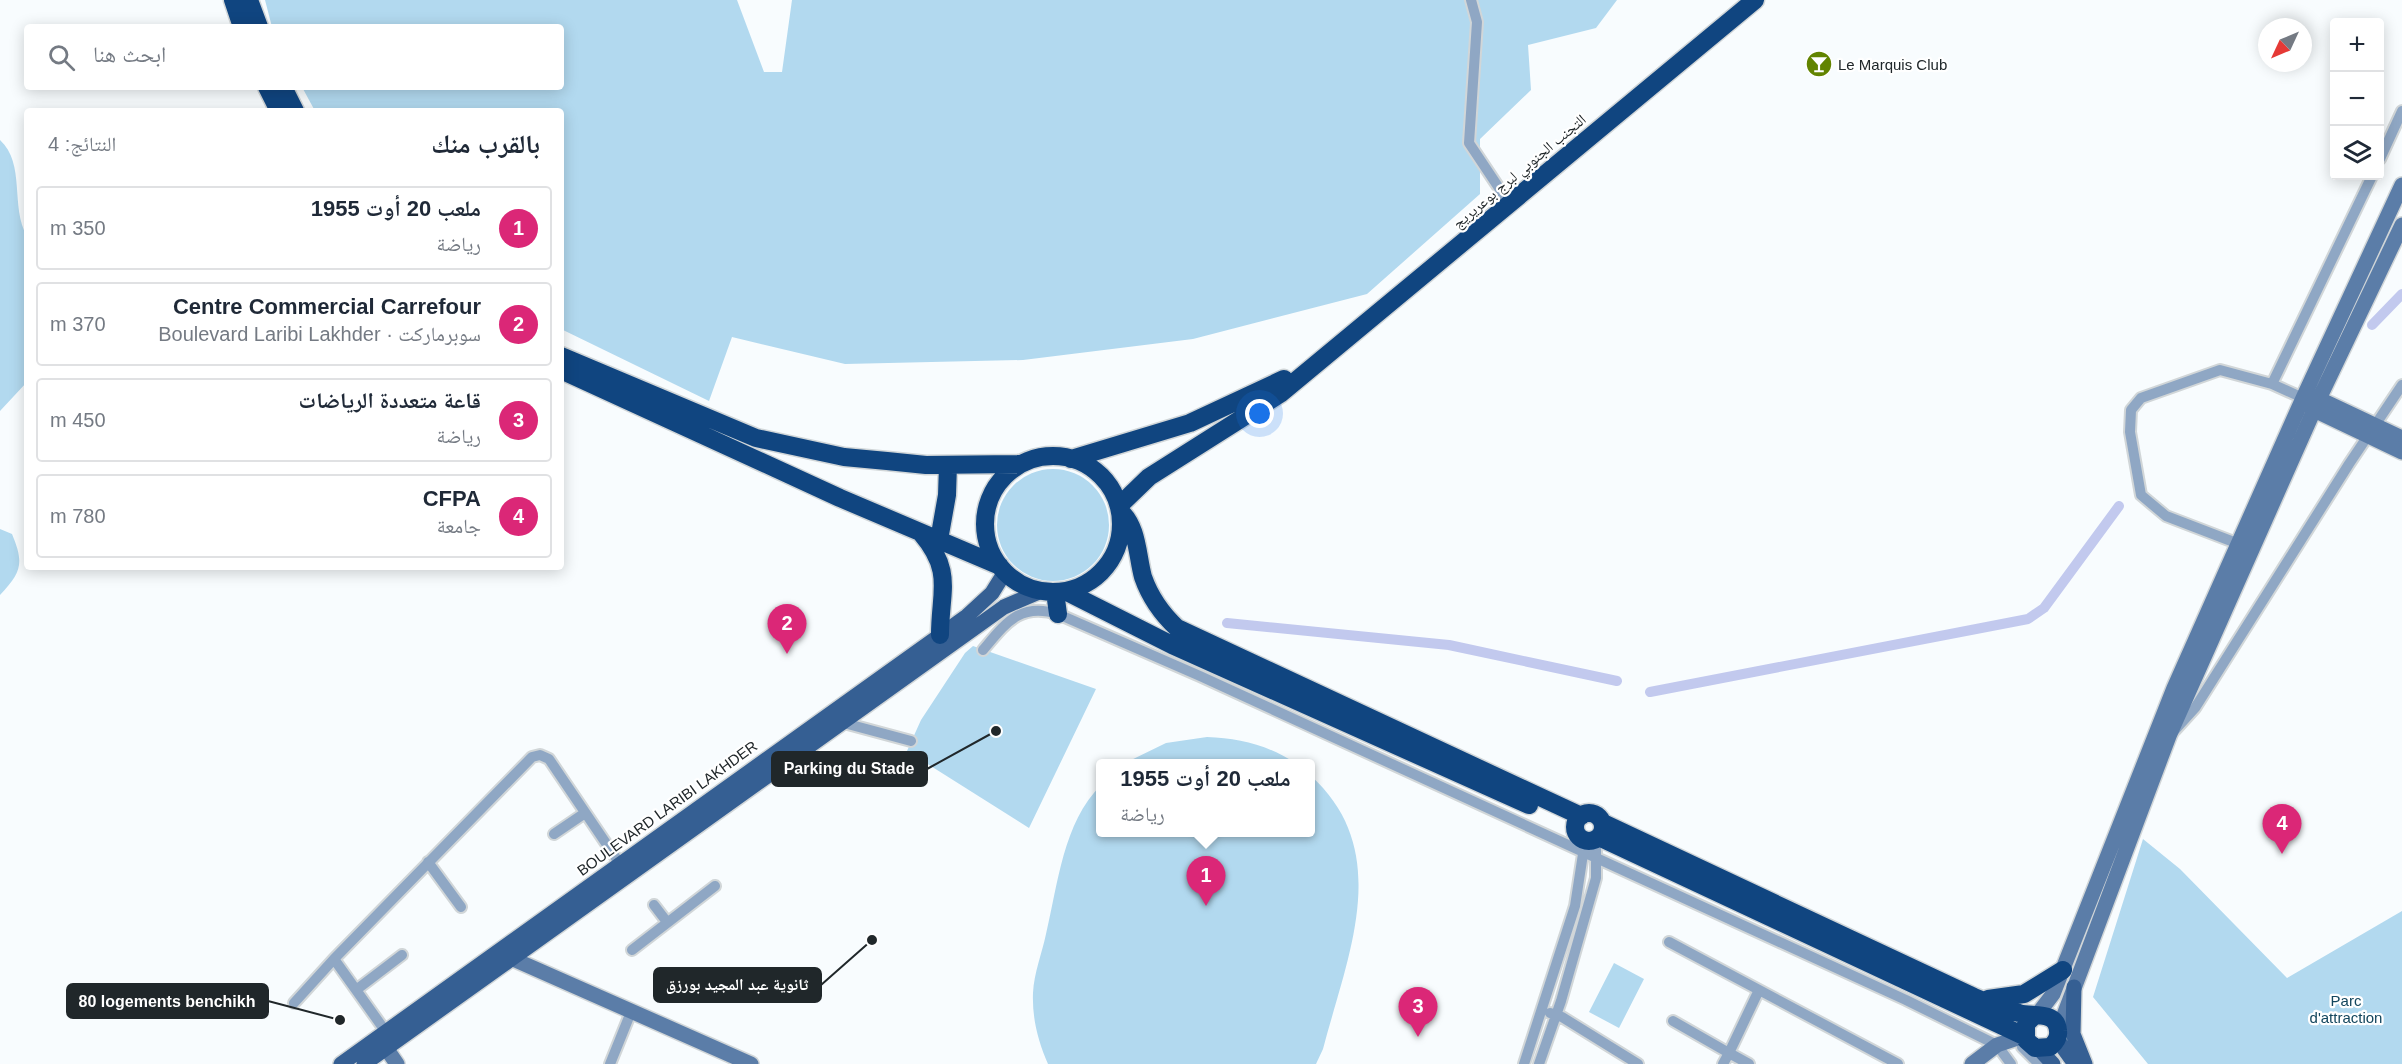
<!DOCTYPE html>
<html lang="ar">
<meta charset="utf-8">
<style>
body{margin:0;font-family:Arial,"Noto Naskh Arabic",sans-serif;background:#f2f2f3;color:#1f2937;direction:rtl}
.controls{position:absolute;right:18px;top:18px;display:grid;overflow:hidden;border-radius:6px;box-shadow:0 3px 15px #0003}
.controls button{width:54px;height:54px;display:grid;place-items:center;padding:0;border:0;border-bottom:2px solid #e0e1e3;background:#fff;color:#1f2937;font:30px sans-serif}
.compass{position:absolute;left:2258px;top:18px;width:54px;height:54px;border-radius:50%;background:#fff;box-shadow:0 3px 15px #0003;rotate:226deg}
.you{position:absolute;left:1260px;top:414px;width:21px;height:21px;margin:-15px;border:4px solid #fff;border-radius:50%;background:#1a73e8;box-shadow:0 0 0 9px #1a73e833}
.badge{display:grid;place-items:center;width:39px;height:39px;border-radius:50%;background:#db2777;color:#fff;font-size:20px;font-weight:700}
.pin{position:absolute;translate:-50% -50px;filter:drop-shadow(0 2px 3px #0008)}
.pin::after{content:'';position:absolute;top:32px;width:21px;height:18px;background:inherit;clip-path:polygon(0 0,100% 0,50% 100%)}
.popup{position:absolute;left:1096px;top:759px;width:219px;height:78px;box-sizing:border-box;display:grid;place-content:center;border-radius:6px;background:#fff;filter:drop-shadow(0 2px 4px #0005);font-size:20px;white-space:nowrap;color:#747a83}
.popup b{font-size:22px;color:#1f2937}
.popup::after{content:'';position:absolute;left:50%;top:100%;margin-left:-12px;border:12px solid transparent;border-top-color:#fff}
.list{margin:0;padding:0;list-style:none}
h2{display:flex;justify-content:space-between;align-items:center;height:78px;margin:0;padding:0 24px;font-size:26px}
h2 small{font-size:20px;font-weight:400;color:#747a83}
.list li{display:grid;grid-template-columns:39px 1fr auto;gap:18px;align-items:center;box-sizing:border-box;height:84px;margin:0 12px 12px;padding:0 12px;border:2px solid #e0e1e3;border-radius:6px}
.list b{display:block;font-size:22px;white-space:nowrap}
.list p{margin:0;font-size:20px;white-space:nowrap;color:#747a83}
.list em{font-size:20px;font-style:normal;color:#747a83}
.icon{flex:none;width:33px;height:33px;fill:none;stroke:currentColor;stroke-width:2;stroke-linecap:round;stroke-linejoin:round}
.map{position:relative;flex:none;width:2402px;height:1064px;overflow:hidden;direction:ltr}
.search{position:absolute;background:#fff;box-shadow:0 3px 15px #0003;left:24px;top:24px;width:540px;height:66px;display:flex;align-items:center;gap:15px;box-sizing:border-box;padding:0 21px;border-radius:6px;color:#747a83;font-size:22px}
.panel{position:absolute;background:#fff;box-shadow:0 3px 15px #0003;left:24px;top:108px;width:540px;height:462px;border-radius:6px;direction:rtl}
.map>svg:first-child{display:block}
</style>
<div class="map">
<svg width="2402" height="1064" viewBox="0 0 2402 1064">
<rect width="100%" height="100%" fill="#f8fcfe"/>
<path fill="#b2d9ef" d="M265,0H737L764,72H782L792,0H1617L1596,28L1528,45L1531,90L1480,139V194L1367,294L1193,339L1023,360L845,364L732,337L709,401L561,329V111H315L302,87H561V27H272Z
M0,140C26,164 10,207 27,236V382L0,411Z
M997 525a56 56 0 1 1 112 0a56 56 0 1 1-112 0Z
M0,529L12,534C24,563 22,572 0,595Z
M973,646L1096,689L1029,828L907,751L921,720L965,653Z
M1207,737C1239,738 1268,745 1295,763H1125L1166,743Z
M1311,776C1395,852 1347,957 1323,1049L1316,1064H1048C1038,1041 1032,1018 1033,993C1034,973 1042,953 1046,934C1058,884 1063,823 1101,785V832H1311Z
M2143,839L2180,869L2287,978L2402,911V1064H2148L2093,997Z
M1614,963L1644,979L1619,1028L1589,1012Z"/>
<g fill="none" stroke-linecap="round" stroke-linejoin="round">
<path stroke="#c2c9ee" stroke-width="10" d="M2372,325L2402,294
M1227,623L1449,645L1617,681
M1650,692L2028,619L2044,608L2119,506"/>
<defs>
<path id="street" d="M1471,0L1477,22L1469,143L1509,203
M2380,159L2402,111
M2272,384L2372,176
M2239,544L2166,516L2141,495L2130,432L2131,410L2141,398L2220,370L2272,384L2303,398
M983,650C1006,623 1020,602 1058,614L1200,676L1906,1000L1997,1045L2011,1064
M844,723L911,741
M2175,730L2195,708L2349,464L2402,385
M554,834L585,813
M428,862L461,907
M654,905L667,922
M1669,942L1898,1064
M632,950L715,886
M356,990L402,955
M294,1003L334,959
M1550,1013L1562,1017L1638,1064
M1673,1021L1729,1053L1723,1064
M386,1032L334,959L532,757L540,755L549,759L620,864
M2022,1047L2039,1064
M610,1064L631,1012
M1524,1064L1575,906L1585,841
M1539,1064L1561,1001L1596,878V839
M1749,1064L1729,1053L1759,990"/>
<path id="secondary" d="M2402,438L2315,397L2303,398L2314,410L2402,452
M513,959L751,1064
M2037,1015L2053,994L2174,688L2303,398L2402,185
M2058,1031L2169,736L2319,399L2402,225
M386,1048L397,1064
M1972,1064L1997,1045L2024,1036"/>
<path id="primary" d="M2074,987L2073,1034L2085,1064
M2057,1039L2075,1064
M2039,1049L2053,1064
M341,1064L967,616L992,593L1005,572
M364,1064L1004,607L1041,591"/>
<path id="highway" d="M233,0L242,27
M249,0L259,27
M267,87L279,111
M283,87L295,111
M561,356L756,438L844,457L887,461L926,465L1021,464
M561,370L840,498L1000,566
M985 524a68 68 0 1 1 136 0a68 68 0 1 1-136 0Z
M1071,459L1190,423L1284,379
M1119,506L1149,477L1280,394L1755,0
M1120,511C1138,527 1137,555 1143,577C1150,597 1162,614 1177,628L1581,816
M921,533C954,572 940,591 940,635
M939,540L947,495L948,465
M1065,591L1172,645L1529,805
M1055,592L1058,614
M1575 827a14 14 0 1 1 28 0a14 14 0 1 1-28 0Z
M1603,823L1974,997C1988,1003 2004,1009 2019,1013C2032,1017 2057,1010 2058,1031C2059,1038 2055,1043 2050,1047L2035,1048L2026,1040V1024L2034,1016
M1599,837L2024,1036
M1988,999L2024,994L2063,970"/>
</defs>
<use href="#street" stroke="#d1d6d8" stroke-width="14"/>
<use href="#secondary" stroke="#d1d6d8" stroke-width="18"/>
<use href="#primary" stroke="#d1d6d8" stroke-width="18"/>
<use href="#highway" stroke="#d1d6d8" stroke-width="21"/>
<use href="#street" stroke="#8fa7c4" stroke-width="10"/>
<use href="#secondary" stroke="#5b7da8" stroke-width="15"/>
<use href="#primary" stroke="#355f93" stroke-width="15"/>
<use href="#highway" stroke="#104580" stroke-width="18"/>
</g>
<defs>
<symbol id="bar-disc" viewBox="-11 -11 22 22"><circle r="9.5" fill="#628400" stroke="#fff"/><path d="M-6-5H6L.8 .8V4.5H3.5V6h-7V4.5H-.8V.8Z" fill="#fff"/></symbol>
</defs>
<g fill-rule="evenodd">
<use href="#bar-disc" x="1804" y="49" width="30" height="30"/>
</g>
<g text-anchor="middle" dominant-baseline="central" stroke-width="4.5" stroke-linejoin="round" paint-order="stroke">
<g font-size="15" fill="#20272a" stroke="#fff" text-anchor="start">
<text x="1838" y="64">Le Marquis Club</text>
</g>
<g font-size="15" fill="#20272a" stroke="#fff">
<text transform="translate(1519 171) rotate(-40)">التجنب الجنوبي لبرج بوعريريج</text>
<text transform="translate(667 808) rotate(-36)">BOULEVARD LARIBI LAKHDER</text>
</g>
<g font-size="15" fill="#13465d" stroke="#fff">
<text x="2346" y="1000">Parc<tspan x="2346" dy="17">d'attraction</tspan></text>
</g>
</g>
<path fill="none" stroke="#20272a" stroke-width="2" d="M996 731L927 769M872 940L821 985M340 1020L268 1001"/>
<g fill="#20272a" stroke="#fff" stroke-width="2">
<circle cx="996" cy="731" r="6"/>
<circle cx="872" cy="940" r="6"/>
<circle cx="340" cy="1020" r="6"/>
</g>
<g fill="#20272a" stroke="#20272a" stroke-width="2">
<rect x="772" y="752" width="155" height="34" rx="6"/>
<rect x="654" y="968" width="167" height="34" rx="6"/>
<rect x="67" y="984" width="201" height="34" rx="6"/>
</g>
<g font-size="16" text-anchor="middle" font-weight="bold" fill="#fff">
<text x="849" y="774">Parking du Stade</text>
<text x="737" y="990">ثانوية عبد المجيد بورزق</text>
<text x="167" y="1007">80 logements benchikh</text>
</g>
</svg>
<div class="controls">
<button>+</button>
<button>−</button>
<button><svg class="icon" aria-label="layers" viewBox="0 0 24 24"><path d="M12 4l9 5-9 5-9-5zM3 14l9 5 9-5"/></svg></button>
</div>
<svg class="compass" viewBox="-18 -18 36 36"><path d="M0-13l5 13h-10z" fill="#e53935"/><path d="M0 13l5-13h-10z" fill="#747a83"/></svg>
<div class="you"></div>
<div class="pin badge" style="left:1206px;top:906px">1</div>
<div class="popup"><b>ملعب 20 أوت 1955</b>رياضة</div>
<div class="pin badge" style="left:787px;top:654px">2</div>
<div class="pin badge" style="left:1418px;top:1037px">3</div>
<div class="pin badge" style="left:2282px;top:854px">4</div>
<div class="search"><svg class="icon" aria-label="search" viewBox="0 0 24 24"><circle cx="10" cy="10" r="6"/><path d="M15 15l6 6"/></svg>ابحث هنا</div>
<section class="panel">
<h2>بالقرب منك<small>النتائج: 4</small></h2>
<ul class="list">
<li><span class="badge">1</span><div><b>ملعب 20 أوت 1955</b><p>رياضة</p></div><em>350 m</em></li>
<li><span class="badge">2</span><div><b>Centre Commercial Carrefour</b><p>سوبرماركت · Boulevard Laribi Lakhder</p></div><em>370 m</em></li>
<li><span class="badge">3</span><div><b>قاعة متعددة الرياضات</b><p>رياضة</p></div><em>450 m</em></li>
<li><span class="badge">4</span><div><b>CFPA</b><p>جامعة</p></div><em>780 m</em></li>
</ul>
</section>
</div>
